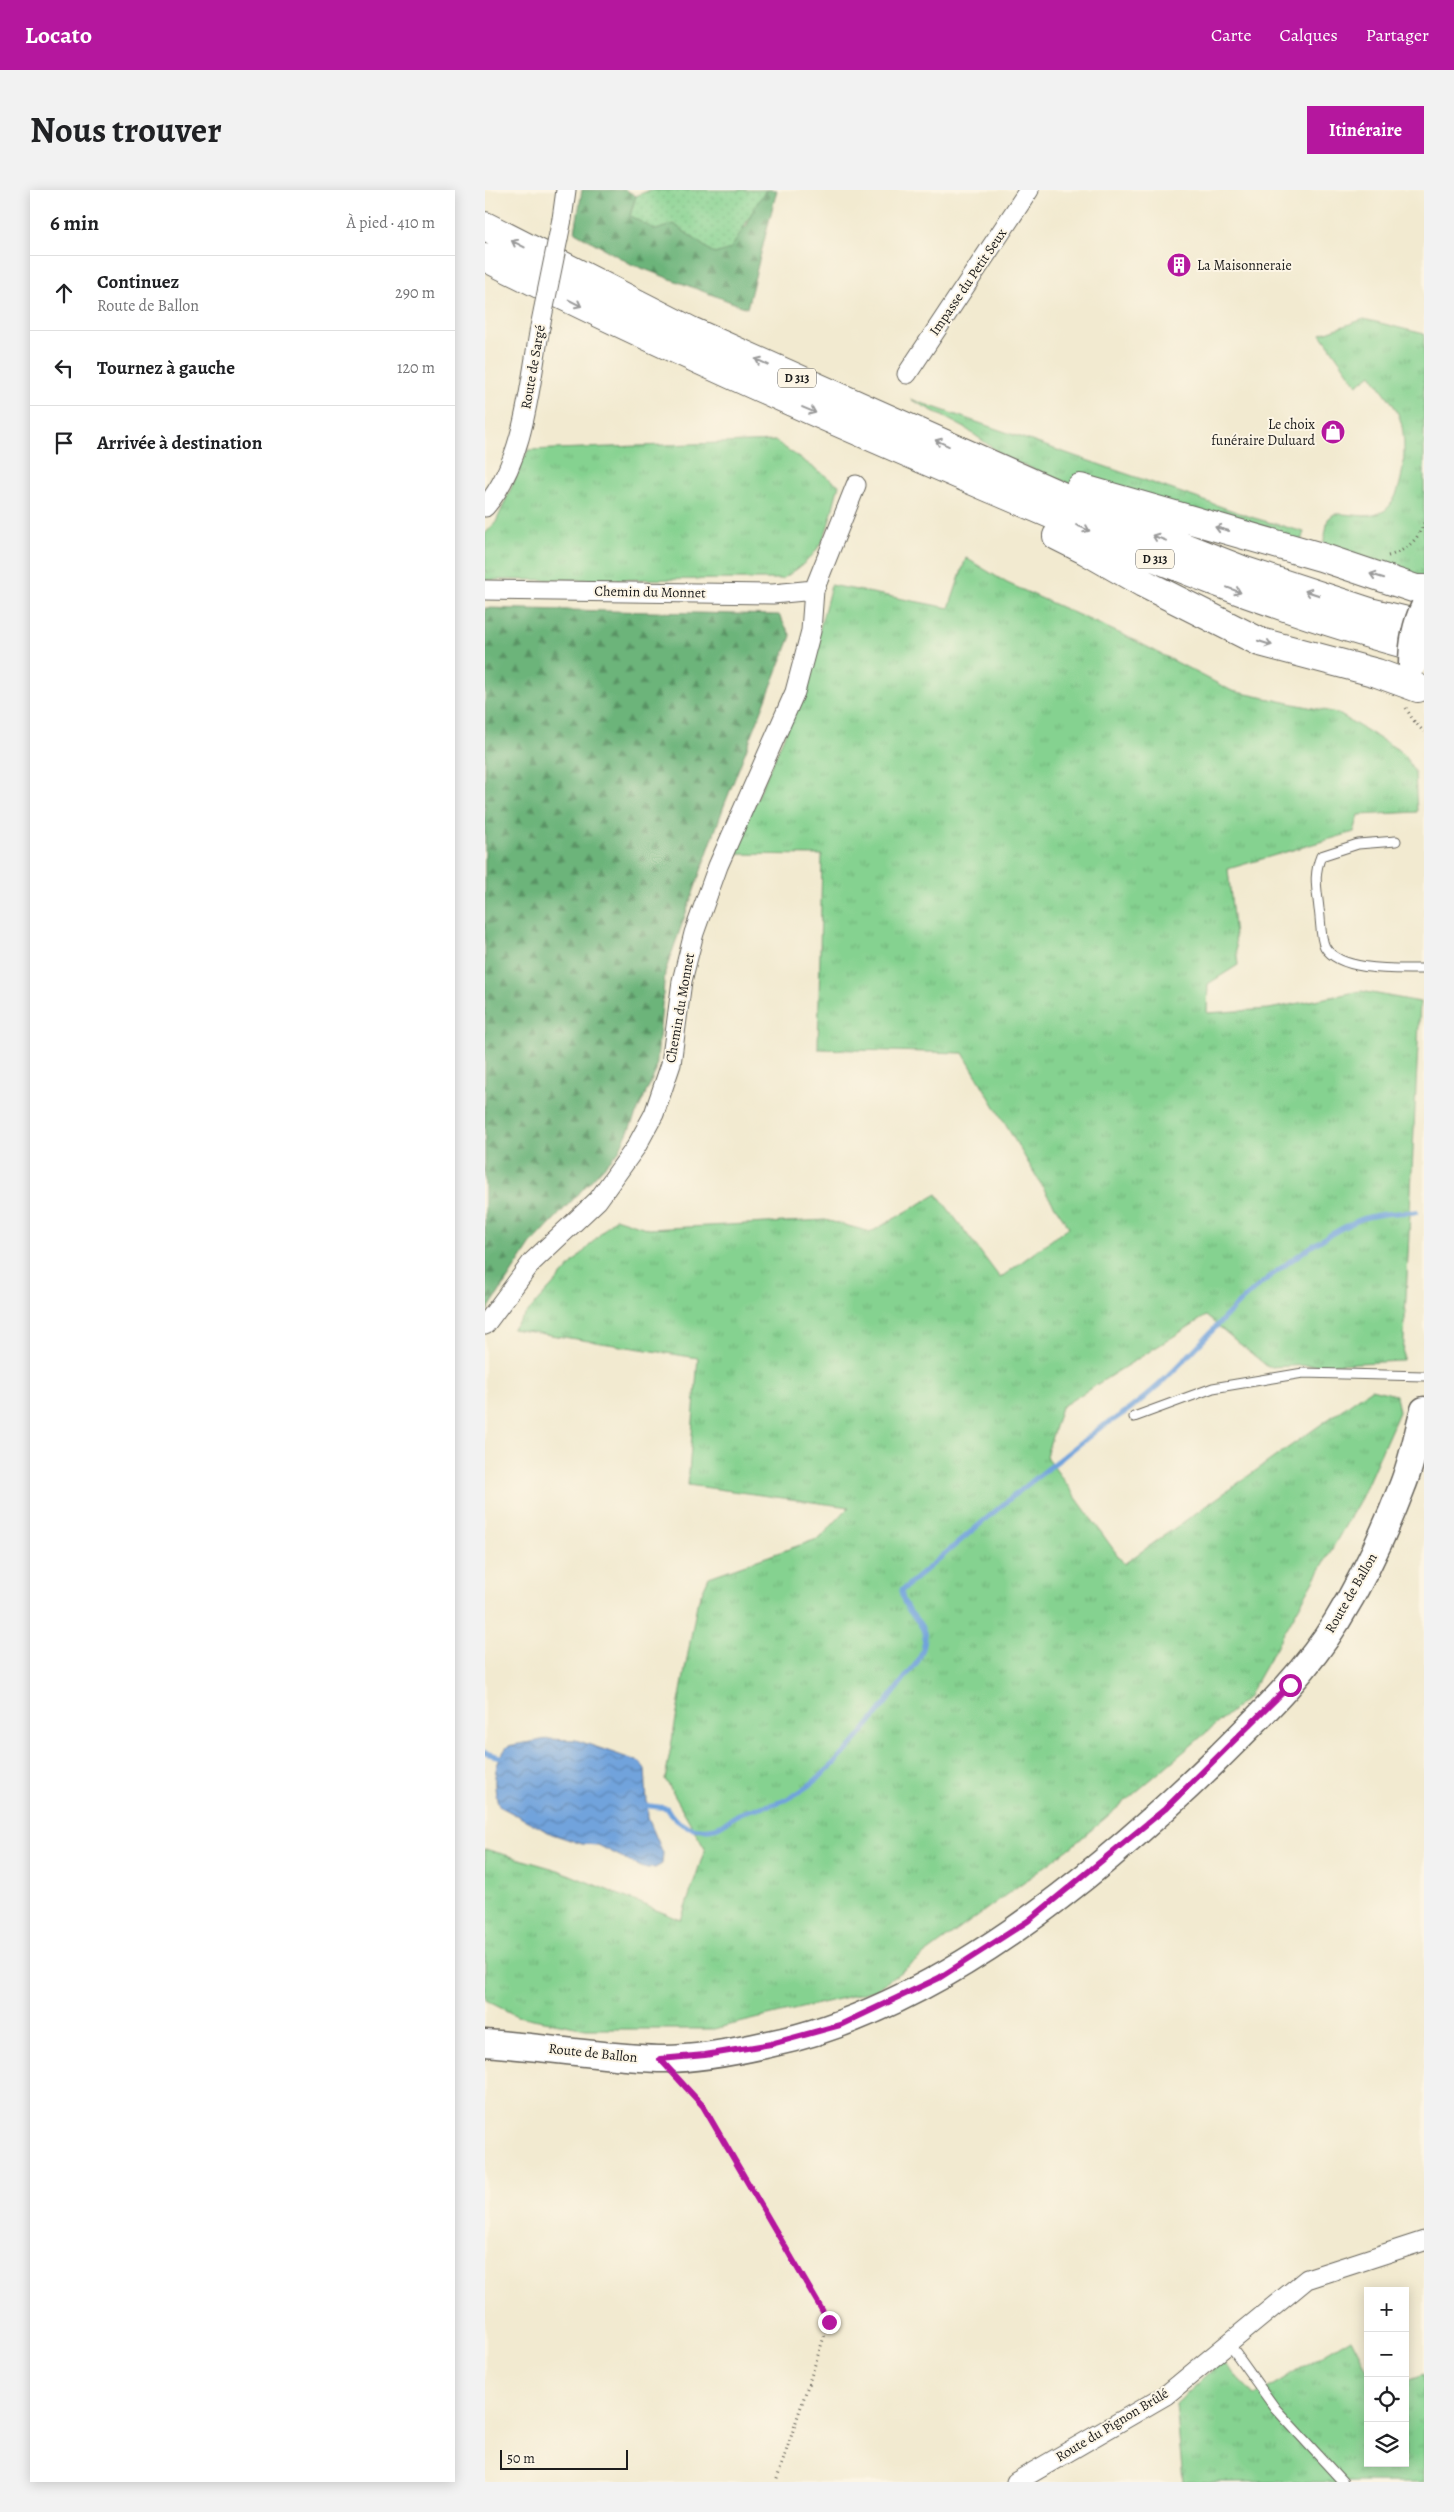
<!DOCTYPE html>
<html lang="fr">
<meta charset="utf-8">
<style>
body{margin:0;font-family:Alegreya,serif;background:#f2f2f2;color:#202124}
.controls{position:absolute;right:15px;bottom:15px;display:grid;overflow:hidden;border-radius:0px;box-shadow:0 2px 12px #0003}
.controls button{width:45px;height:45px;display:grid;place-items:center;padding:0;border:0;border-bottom:1px solid #e0e0e0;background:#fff;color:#202124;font:25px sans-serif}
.scale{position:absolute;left:15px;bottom:12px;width:128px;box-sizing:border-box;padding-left:5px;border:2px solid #1c1c1c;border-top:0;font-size:14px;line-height:18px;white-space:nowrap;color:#1c1c1c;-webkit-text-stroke:4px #fcf5e5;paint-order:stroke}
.stop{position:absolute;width:15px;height:15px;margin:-11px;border:4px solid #b5179e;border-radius:50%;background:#fff}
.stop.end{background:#b5179e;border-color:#fff;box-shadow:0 1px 5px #0008}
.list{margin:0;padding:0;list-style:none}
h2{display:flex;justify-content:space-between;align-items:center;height:65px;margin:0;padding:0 20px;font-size:21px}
h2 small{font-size:16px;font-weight:400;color:#757577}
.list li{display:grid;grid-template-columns:32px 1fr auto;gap:15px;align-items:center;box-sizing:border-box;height:75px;padding:0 20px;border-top:1px solid #e0e0e0}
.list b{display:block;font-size:19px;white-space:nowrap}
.list p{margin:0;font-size:16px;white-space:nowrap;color:#757577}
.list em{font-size:16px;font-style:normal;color:#757577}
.icon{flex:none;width:28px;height:28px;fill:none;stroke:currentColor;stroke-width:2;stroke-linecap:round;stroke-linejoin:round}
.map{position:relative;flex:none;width:939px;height:2292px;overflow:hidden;border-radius:0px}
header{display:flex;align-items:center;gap:30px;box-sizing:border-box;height:70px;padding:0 25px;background:#b5179e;color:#fff}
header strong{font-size:24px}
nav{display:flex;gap:28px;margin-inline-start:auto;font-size:18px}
.intro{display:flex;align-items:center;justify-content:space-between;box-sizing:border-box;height:120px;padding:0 30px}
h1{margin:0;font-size:35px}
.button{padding:12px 22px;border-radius:0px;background:#b5179e;color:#fff;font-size:18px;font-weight:700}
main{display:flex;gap:30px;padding:0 30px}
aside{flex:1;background:#fff;border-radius:0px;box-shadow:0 2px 12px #0003}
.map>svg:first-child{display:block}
</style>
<header>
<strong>Locato</strong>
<nav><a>Carte</a><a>Calques</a><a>Partager</a></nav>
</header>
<div class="intro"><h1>Nous trouver</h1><a class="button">Itinéraire</a></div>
<main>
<aside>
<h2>6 min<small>À pied · 410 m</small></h2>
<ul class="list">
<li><svg class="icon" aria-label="ahead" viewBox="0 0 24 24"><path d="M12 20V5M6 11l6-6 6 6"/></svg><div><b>Continuez</b><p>Route de Ballon</p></div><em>290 m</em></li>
<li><svg class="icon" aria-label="left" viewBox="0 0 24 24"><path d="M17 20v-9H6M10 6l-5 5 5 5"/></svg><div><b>Tournez à gauche</b></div><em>120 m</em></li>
<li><svg class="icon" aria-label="arrive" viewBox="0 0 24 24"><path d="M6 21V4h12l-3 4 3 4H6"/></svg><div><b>Arrivée à destination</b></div></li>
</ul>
</aside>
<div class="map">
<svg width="939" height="2292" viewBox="0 0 939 2292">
<defs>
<pattern id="grass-tufts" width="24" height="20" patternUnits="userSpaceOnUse" patternTransform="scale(1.25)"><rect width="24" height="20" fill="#85d290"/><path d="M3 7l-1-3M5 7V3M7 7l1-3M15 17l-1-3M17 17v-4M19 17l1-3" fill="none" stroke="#72b47c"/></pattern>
<pattern id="forest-firs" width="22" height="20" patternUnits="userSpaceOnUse" patternTransform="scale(1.25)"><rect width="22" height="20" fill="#6cb47a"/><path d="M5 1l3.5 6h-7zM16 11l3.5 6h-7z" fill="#589263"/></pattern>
<pattern id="park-dots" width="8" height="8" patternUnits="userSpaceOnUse" patternTransform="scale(1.25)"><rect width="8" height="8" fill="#85d290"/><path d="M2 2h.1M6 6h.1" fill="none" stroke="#72b47c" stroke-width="1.8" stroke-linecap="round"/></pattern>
<pattern id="water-waves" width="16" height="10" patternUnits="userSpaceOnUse" patternTransform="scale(1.25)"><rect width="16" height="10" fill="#71a3dc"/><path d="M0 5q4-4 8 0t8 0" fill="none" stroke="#5c84b2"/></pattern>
</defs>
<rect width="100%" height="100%" fill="#fcf5e5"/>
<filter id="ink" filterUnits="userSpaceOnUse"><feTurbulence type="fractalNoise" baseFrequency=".02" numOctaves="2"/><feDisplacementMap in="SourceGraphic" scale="10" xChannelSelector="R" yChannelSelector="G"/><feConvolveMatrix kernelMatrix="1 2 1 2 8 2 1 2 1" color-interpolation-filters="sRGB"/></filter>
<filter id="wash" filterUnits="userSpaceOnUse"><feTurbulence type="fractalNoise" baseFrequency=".0096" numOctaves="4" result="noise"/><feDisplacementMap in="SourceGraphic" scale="20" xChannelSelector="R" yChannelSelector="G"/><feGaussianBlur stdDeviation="1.12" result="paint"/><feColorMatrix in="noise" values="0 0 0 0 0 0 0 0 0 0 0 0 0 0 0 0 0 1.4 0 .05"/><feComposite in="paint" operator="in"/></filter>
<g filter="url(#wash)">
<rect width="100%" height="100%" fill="#f2ead0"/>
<path fill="url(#grass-tufts)" stroke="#507756" d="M879,129L939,144V399L836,367L843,329L849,324C864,323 881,329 895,323C920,314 923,251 915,229C910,213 895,198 886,184L872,195L836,144Z
M425,209L769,328L819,342L813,360L608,303L523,269L480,238Z
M290,251L354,295C340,344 343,361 297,389L0,390V344L11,332L43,260Z
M481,368L522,393L645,448L747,501L852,523L912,559L921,567L930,583L932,622L874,625L869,642L743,679L753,775L723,794L722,823L784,819L876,801L935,812L918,1171L783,1177L721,1126L576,1217L561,1266L639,1374L886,1199L911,1205L914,1222L876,1308L762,1508L585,1658L391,1800L229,1839H101L32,1826L0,1810V1659L73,1680L196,1730L220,1659L180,1589L212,1414L224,1387L335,1348L364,1317L203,1295L213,1168L27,1139L130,1028L164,1039L340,1030L386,1042L452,1004L515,1088L584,1037L563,1006L478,863L333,859L337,665L248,664L319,500L346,395L464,418Z
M866,2148L883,2181V2273H920V2191L939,2184V2292H698L691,2214L737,2171L770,2206Z"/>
<path fill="url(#forest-firs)" stroke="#44684b" d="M97,0H141L151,6L145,25L189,34L230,64L262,35L269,16L281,0H292L262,118L146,74L90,42Z
M0,418L294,425L306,446L239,616L180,782L171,881L134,961L45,1055L0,1124Z"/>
<path fill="url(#park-dots)" stroke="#507756" d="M165,0H281C267,19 259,40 245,59L230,64L189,34L171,40L145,26L151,6Z"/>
<path fill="url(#water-waves)" stroke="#46607c" d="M62,1549L91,1550L155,1572L160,1579L163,1628L178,1663L177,1674L170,1678H158L113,1655L97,1654L67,1644L14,1616C7,1595 8,1573 23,1556Z"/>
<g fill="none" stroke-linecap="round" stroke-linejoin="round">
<path stroke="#71a3dc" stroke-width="5" d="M0,1563L19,1568
M157,1615L182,1618C191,1636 210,1642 230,1638C239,1636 247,1626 256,1623C270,1617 287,1616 300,1610C354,1584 396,1517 433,1471C454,1430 421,1434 416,1401L527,1307L616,1237C667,1210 706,1162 746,1121C777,1090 831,1049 872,1031C890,1023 911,1023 931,1022"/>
</g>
</g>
<g filter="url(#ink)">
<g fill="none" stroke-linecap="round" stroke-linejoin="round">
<defs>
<path id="lane" d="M911,651L873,654L836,666C828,686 832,698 834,719C836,729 835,748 840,757C855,782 913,779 939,779
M649,1227L728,1198L818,1183L939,1186
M744,2154L790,2218L858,2292"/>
<path id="street" d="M77,29L81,0
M422,184L544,0
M0,317C39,273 45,194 55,137
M0,400L288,404L329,400
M0,1135L47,1072L113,1010L151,957L169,924L186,874L197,791L209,743L233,676L310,502L326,441L329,400L371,295
M531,2292L681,2205L822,2089L939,2051"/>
<path id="secondary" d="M0,1853C58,1857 116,1867 173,1869C209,1870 249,1862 284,1854C451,1820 614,1684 734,1567C776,1525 821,1482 852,1431C878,1389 899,1344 917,1297C927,1273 932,1245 939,1220"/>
<path id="highway" d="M0,36L206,141L635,332L760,381L885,422L939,435
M0,67C166,151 336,226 507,299C649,360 789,421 939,459
M595,298L836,367L931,399H939
M572,346L600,360L658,393L775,452L892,483L933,498"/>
</defs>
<use href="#lane" stroke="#67645b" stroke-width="11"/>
<use href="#street" stroke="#67645b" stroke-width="21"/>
<use href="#secondary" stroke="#67645b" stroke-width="29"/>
<use href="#highway" stroke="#67645b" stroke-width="30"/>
<path stroke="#67645b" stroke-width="3" stroke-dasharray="1 4" stroke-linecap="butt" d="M903,366C921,361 933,350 939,333
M921,518L928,530L939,542
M194,1890L218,1916L344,2132L291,2292"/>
<use href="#lane" stroke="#fff" stroke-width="9"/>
<use href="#street" stroke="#fff" stroke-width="19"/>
<use href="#secondary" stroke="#fff" stroke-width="26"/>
<use href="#highway" stroke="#fff" stroke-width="28"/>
<defs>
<path id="street-bridge" d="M55,137L77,29"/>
<path id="secondary-bridge" d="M927,475C927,454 930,436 939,417"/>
</defs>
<use href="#street-bridge" stroke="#67645b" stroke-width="21" stroke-linecap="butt"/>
<use href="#secondary-bridge" stroke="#67645b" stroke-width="29" stroke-linecap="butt"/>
<use href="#street-bridge" stroke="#fff" stroke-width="19"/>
<use href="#secondary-bridge" stroke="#fff" stroke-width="26"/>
</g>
<defs><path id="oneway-shaft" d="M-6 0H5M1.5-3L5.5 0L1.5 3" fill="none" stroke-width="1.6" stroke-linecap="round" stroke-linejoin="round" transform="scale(1.25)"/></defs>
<g stroke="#999">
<use href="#oneway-shaft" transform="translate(33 54) rotate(-153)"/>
<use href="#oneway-shaft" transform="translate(90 113) rotate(27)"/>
<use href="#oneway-shaft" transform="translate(277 172) rotate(-156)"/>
<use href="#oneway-shaft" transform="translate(324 220) rotate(23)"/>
<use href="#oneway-shaft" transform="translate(457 253) rotate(-156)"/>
<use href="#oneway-shaft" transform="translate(598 338) rotate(23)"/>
<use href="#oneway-shaft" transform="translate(737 339) rotate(-164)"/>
<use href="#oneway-shaft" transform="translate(674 348) rotate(-159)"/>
<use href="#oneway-shaft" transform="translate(892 386) rotate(-163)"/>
<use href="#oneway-shaft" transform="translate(749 400) rotate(21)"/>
<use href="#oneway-shaft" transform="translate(827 403) rotate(-162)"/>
<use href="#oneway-shaft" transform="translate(780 453) rotate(18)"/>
</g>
</g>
<g fill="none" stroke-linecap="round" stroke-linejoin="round" filter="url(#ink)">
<path stroke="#b5179e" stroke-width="6" d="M344,2132L218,1916L175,1869L220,1865L286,1854L355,1835L454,1788L543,1731L680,1619L805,1495"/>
</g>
<defs>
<symbol id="building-disc" viewBox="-11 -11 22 22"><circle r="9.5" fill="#b5179e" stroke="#fcf5e5"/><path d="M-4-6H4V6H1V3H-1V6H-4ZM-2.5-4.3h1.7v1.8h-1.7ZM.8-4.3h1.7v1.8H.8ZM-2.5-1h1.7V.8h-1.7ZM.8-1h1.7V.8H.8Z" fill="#fff"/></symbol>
<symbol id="shop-disc" viewBox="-11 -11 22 22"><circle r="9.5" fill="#b5179e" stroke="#fcf5e5"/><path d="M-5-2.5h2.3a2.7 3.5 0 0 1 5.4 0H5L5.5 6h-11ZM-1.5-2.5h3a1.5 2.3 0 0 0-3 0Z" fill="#fff"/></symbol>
</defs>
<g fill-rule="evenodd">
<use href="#building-disc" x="680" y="61" width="28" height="28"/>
<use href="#shop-disc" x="834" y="228" width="28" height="28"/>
</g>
<g text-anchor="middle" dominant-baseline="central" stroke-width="4" stroke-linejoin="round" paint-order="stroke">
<g fill="#fcf5e5" stroke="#5f5d58" stroke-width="1">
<rect x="293" y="178.5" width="38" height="19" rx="4"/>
<rect x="651" y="359.5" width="38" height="19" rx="4"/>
</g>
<g font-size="12" font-weight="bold" fill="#1c1c1c">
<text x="312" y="188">D 313</text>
<text x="670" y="369">D 313</text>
</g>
<g font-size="14" fill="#1c1c1c" stroke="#fcf5e5" text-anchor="start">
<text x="712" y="75">La Maisonneraie</text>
<text x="830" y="234" text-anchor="end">Le choix<tspan x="830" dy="16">funéraire Duluard</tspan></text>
</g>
<g font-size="14" fill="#1c1c1c" stroke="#fcf5e5">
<text transform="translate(483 92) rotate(-56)">Impasse du Petit Seux</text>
<text transform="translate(48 177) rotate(-80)">Route de Sargé</text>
<text transform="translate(165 402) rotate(1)">Chemin du Monnet</text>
<text transform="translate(195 818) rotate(-80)">Chemin du Monnet</text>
<text transform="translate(866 1403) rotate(-60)">Route de Ballon</text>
<text transform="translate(108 1863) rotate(6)">Route de Ballon</text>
<text transform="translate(627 2235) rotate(-31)">Route du Pignon Brûlé</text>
</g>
</g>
</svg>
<div class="controls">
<button>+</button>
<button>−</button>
<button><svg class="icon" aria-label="locate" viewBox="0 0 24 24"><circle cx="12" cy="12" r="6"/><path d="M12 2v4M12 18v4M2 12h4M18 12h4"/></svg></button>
<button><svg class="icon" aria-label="layers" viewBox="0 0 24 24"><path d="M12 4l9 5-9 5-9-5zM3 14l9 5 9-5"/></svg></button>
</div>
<div class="scale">50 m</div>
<div class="stop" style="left:805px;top:1495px"></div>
<div class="stop end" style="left:344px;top:2132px"></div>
</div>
</main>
